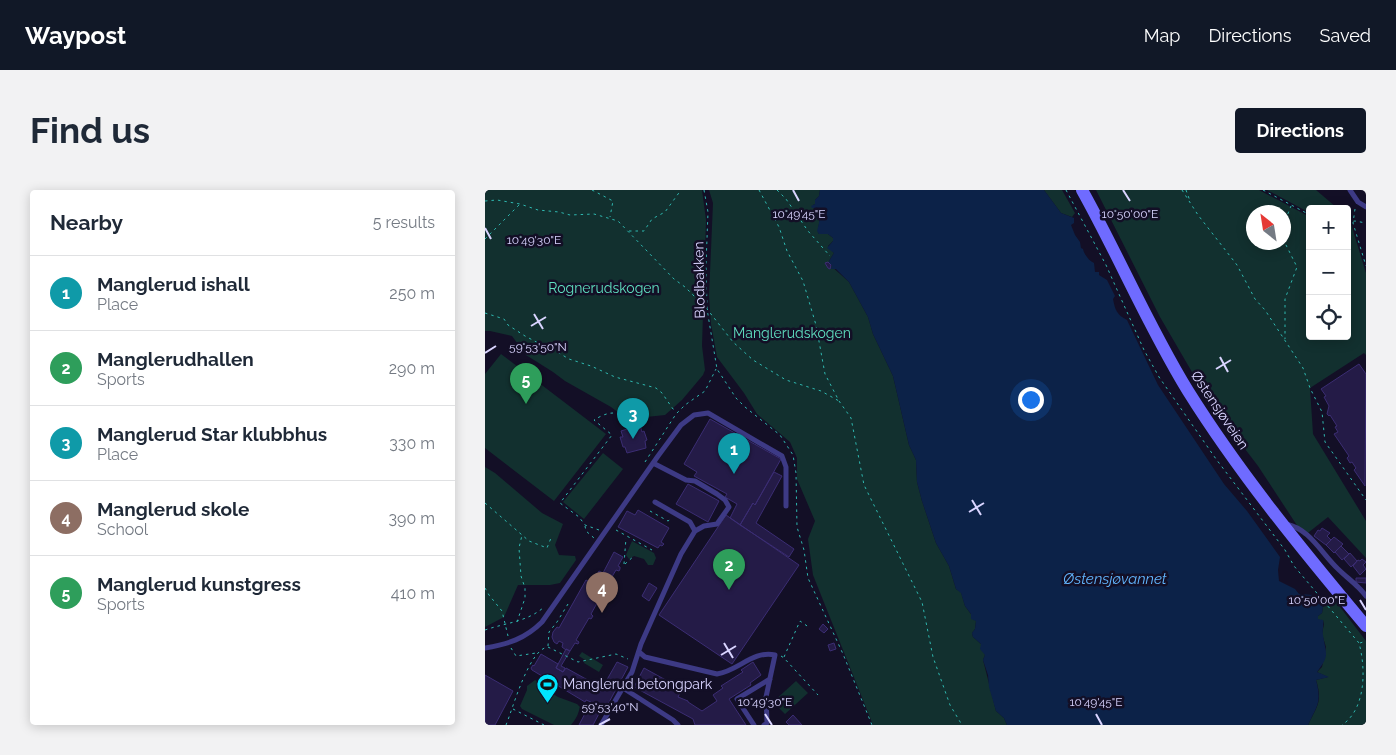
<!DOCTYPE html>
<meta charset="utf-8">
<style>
body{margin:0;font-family:Raleway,sans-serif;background:#f2f2f3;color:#1f2937}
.controls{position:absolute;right:15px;top:15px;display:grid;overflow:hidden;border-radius:5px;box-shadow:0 2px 12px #0003}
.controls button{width:45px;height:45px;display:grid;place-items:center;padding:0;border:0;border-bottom:1px solid #e0e1e3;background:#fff;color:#1f2937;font:25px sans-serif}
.compass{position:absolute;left:761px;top:15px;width:45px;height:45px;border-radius:50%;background:#fff;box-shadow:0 2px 12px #0003;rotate:330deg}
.you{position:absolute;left:545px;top:209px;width:18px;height:18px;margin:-12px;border:4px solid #fff;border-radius:50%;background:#1a73e8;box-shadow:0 0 0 8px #1a73e833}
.badge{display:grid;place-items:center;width:32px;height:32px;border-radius:50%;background:#111827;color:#fff;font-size:16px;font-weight:700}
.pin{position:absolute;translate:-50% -41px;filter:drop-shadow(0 1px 2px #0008)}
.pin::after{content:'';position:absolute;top:26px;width:18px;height:15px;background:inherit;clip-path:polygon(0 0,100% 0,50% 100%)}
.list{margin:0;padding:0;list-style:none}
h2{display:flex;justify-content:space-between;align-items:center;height:65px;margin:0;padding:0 20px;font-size:21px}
h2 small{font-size:16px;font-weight:400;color:#747a83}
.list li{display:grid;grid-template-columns:32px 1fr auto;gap:15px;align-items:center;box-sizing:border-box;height:75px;padding:0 20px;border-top:1px solid #e0e1e3}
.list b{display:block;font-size:19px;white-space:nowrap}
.list p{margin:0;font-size:16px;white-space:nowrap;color:#747a83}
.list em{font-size:16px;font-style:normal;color:#747a83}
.icon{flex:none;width:28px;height:28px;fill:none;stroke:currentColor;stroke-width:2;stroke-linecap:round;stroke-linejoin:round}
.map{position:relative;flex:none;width:881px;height:535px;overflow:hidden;border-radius:5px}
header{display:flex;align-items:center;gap:30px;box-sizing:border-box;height:70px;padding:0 25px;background:#111827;color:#fff}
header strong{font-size:24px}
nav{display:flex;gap:28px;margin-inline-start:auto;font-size:18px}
.intro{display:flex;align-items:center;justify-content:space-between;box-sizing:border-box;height:120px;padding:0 30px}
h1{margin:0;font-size:35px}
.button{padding:12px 22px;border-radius:5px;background:#111827;color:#fff;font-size:18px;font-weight:700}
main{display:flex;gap:30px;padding:0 30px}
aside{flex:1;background:#fff;border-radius:5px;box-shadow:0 2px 12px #0003}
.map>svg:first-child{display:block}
</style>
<header>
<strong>Waypost</strong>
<nav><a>Map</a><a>Directions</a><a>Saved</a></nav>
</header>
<div class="intro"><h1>Find us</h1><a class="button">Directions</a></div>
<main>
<aside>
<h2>Nearby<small>5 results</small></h2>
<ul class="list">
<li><span class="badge" style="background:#0f9aa8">1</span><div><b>Manglerud ishall</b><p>Place</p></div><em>250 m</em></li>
<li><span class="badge" style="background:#2e9e5b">2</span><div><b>Manglerudhallen</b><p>Sports</p></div><em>290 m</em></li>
<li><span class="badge" style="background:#0f9aa8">3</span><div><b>Manglerud Star klubbhus</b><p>Place</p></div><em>330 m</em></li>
<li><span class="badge" style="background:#8d6e63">4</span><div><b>Manglerud skole</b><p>School</p></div><em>390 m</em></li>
<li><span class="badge" style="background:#2e9e5b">5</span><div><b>Manglerud kunstgress</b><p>Sports</p></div><em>410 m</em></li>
</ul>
</aside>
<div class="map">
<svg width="881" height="535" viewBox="0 0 881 535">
<rect width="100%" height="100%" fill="#130f26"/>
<path fill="#12302f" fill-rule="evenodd" d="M0,0H217L221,30L217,156L220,180L218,185L197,210L180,225L142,229L126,217L80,191L68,182L41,165L27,146L5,141H0Z
M224,0H335L334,6L330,10V14L328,15V18H331C338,23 333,34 333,42L334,44H343L348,48V51L343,56L349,63L344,71L345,75L364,92L383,127L388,144L408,186L424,255L431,270L432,292L437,311L451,353L464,376L471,399L476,402L480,416L491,431L490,439L487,443L488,447L496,454L500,465L498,470L511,521L519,528L522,535H388L328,385L323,349L330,331L312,289V268L305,252L272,224L259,203L232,167L226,134L224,106L228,13Z
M559,0H577L590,23L587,27L576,23Z
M611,0H774L825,27V146H862V34H866L881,83V165L879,163L825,198L828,244L881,331V368L843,327L819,346L773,276L725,213L675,127ZM768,22H798V52H768Z
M782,0H831L851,17L858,19H825V23Z
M16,164L121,244L69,311L0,258V184Z
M118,263L138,279L99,329L78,312Z
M0,277L10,283L57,323L78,334L70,355L74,365L90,366L91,370L75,393L65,395H33L19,427L0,437Z
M147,351L169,363L171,368L168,375H163L159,369L149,366L144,369L141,365Z
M849,409L881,451V534L880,535H823C832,516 838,512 831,490L843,487L832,482L837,477L841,457L837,444L839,434L838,430H833V426L837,423L838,417Z
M97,462L118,475L114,482L99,473L100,470L94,466Z
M50,490L55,493V496L73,507L92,514L95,517C93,525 91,529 86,535H69L37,519L35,516L42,500V496Z
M311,491L323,503L300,524L288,512Z"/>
<path fill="#0c2248" d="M335,0H559L576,23L589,28V33L586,35L590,45L595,52L596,58L598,59C599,64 604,71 609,73L610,82H614V85L622,90L630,106L628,109C630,120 632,125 642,130L673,195L739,294L762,321L795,367L793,380L794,391L810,399L814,404L829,405L838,417L837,423L833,426V429L838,430C839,435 837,440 838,445C841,465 845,465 832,482L844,487L831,490C837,513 832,515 823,535H522L519,528L511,521L504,497L503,485L498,470L500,465L495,459L496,454L488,447L487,443L490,439L491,431L486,429V424L480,416L476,403L471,399L464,376L451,353L437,311L432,292L431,270L424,255L408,186L388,144L383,127L364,92L351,79H346L347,75H345L344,71L349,63L342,58L348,51V48L343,44H334L332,41C334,34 337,23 331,18H327L326,16L330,14V10L334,6Z"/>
<path fill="#241b47" stroke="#3b2d73" d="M343,72L346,75L345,79L343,78L340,73Z
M874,174L881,184L880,296L869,280L871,278L867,272L865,273L862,268L864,266L849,244L853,242L850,237L852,236L845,225L844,226L842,224L844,216L839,207L841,206L836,199Z
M225,229L296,269L270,315L268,313L255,335L245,328L252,314L240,307L242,304L209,286L212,282L199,274Z
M155,235L157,242L159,241L162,250L160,251L161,258L142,263L140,257H138L135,247H138L136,241Z
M289,282L297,286L271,333L309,359L304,367L255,335L268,313L270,315Z
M203,294L234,311L223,332L191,314Z
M153,320L184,338L176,352L179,354L177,356L175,355L173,358L133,337L142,321L150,325Z
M241,325L314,375L247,474L174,425Z
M837,338L845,343L842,346L846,350L841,355L829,346L833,340L835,341Z
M849,347L858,354L849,363L841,355Z
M856,356L864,364L857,370L850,362Z
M129,362L138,367L133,376L135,377V379L134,381L131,380L119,400L122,402L120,405L117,404L106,424L108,426L106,429L104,428L91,450L94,452L93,454L90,453L85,461L81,459V460L77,457L78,453L74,451L72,454L69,452L67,447L68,442L72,437L74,438L101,390L107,393L114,381L118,383Z
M865,363L872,371L866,377L859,369Z
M877,369L881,372L878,375L881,379L875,385L868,376L873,370L875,371Z
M871,388H881V393L871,392Z
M164,393L172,398L164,411L157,406Z
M338,434L343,439L339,443L334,439Z
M349,453L351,459L345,461L343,455Z
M81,459L85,461L76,476L80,478L78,482L71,478Z
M56,464L73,474L71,478L78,482L81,478L110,494L108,498L115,502L132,472L143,477L122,516L119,514L108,535H94L106,512L101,510L100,512L47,480L46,478L48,475L49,476Z
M268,472L276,485L265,493L266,495L244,509L261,535H210L208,529L149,497L159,478L197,499L193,507L203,511V512L217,521L232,511L228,505L238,498L236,496L258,482L256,480Z
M0,485L28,501L10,535H0Z
M308,525L317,535H304L301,532Z"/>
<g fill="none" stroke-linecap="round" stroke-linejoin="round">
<path stroke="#2fb8b0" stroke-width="1" stroke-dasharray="2.5 4" stroke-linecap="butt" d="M107,0L128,11L125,27
M219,0L223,22L221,75L222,119L232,179L251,208L260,217L295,245L308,265L311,283L312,337L319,360L323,388L358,464L387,535
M274,0L294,37L302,61L318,91L331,135L340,184L354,211L366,228L379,295L437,412L448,467L465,515L477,535
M292,0L301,9L323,41L345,66
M581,0L621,75L659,160L674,187L731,269L800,360L809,376L874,453C881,479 881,519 857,535
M697,0L713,25L752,75L770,109L780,120L818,178L825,198L837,222L840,252L881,310
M701,0L705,11
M778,0L825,25
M0,11L12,10L35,14L53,20L74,22L85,25L109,24L133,31L189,89L200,97L222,119L248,152L268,170L301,190L336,201L354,211
M870,19L868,33L881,76
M862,32L870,31L881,33
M798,36L806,16
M144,41H159L167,29L180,22L196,0
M0,49L35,14
M798,49L812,77L800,109V149
M0,123L19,129L23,135L40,146L59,156L64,157L84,169L106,176L130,187L171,198L177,203L188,219L192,221
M160,272L191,224L200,215L220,201L231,179
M0,313L44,351L62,358L66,348
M165,321L183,331L186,329
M100,336L101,341L109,348
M114,340L100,335L94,327L75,313L127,245L109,230C114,227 121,223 128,223C139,224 141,234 158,233
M131,340L167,360
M139,374L141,348
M140,374L149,366
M0,398L4,405L17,421L23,446
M32,432L40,408V398L36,386L34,358L37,345
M0,440C20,433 41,432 58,418
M875,453L881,451
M63,456L64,442L72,432L83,414
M26,458L31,466L51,463
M296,466L299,468L333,505
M299,467L315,431L325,438
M28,519L59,535
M21,535C28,518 44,459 63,457L93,472L131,464L143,469"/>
<path stroke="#3d3a85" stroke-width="5" d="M865,0L873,12L881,17
M170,312L205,332L210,341
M801,334C825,339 836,363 853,379C862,388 873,395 881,406
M0,458C23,454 40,449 57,432L173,266L196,235L209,225L223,223L297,266L301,277V316
M154,462L160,467L232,484C253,481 268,460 290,465L281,507L282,533L279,535
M138,498L188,530L193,535
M116,535L147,482L156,454L196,364L210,341L219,336L232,334L244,317L240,310L232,304L210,291L201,290L168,273
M269,535L252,509L285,489"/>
<path stroke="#6f6bff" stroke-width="12" d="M597,0C634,66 663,136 703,201C755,284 818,361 881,436"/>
</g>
<path fill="none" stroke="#d9d4ff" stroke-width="2" d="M308,0L314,11M638,0L645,11M0,38L6,49M49,124L58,139M46,136L61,127M0,163L11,156M735,167L743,182M731,179L746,170M487,310L496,325M484,322L499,313M875,410L881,420M239,453L248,468M236,465L251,456M280,524L287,535M611,524L617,535M114,535L125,529"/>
<defs>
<symbol id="stadium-pin" viewBox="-11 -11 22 30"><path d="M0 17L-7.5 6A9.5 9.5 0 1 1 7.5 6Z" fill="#00e5ff" stroke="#130f26"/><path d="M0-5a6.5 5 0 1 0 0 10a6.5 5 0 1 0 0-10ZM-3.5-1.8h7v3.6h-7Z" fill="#111"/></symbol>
</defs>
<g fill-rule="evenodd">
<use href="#stadium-pin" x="50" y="482" width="25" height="34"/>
</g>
<g text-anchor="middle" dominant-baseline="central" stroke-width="5" stroke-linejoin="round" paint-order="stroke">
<g font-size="14" fill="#d9d4ff" stroke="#130f26">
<text transform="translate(214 90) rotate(-91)">Blodbakken</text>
<text transform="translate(735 220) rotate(56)">Østensjøveien</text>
</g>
<g font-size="14" fill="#5fe0c0" stroke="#130f26">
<text x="119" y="98">Rognerudskogen</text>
<text x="307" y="143">Manglerudskogen</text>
</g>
<g font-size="14" fill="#d9d4ff" stroke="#130f26" text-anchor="start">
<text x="78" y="494">Manglerud betongpark</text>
</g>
<g font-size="15" font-style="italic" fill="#62b6ff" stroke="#130f26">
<text x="630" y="389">Østensjøvannet</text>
</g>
</g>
<g font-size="12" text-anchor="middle" fill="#d9d4ff" stroke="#130f26" stroke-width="5" stroke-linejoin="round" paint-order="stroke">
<text x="314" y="28">10°49'45"E</text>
<text x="645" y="28">10°50'00"E</text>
<text x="49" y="54">10°49'30"E</text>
<text x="53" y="161">59°53'50"N</text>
<text x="832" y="414">10°50'00"E</text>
<text x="280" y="516">10°49'30"E</text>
<text x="611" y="516">10°49'45"E</text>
<text x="125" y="521">59°53'40"N</text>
</g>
</svg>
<div class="controls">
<button>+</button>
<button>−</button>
<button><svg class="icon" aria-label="locate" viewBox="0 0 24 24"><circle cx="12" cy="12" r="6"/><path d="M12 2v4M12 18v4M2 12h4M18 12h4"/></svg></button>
</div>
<svg class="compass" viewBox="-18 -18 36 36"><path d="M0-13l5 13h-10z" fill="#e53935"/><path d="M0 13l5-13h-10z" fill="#747a83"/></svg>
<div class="you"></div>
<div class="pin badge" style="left:249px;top:284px;background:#0f9aa8">1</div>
<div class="pin badge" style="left:244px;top:400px;background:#2e9e5b">2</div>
<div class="pin badge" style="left:148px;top:249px;background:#0f9aa8">3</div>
<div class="pin badge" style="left:117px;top:423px;background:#8d6e63">4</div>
<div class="pin badge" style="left:41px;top:214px;background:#2e9e5b">5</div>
</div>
</main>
